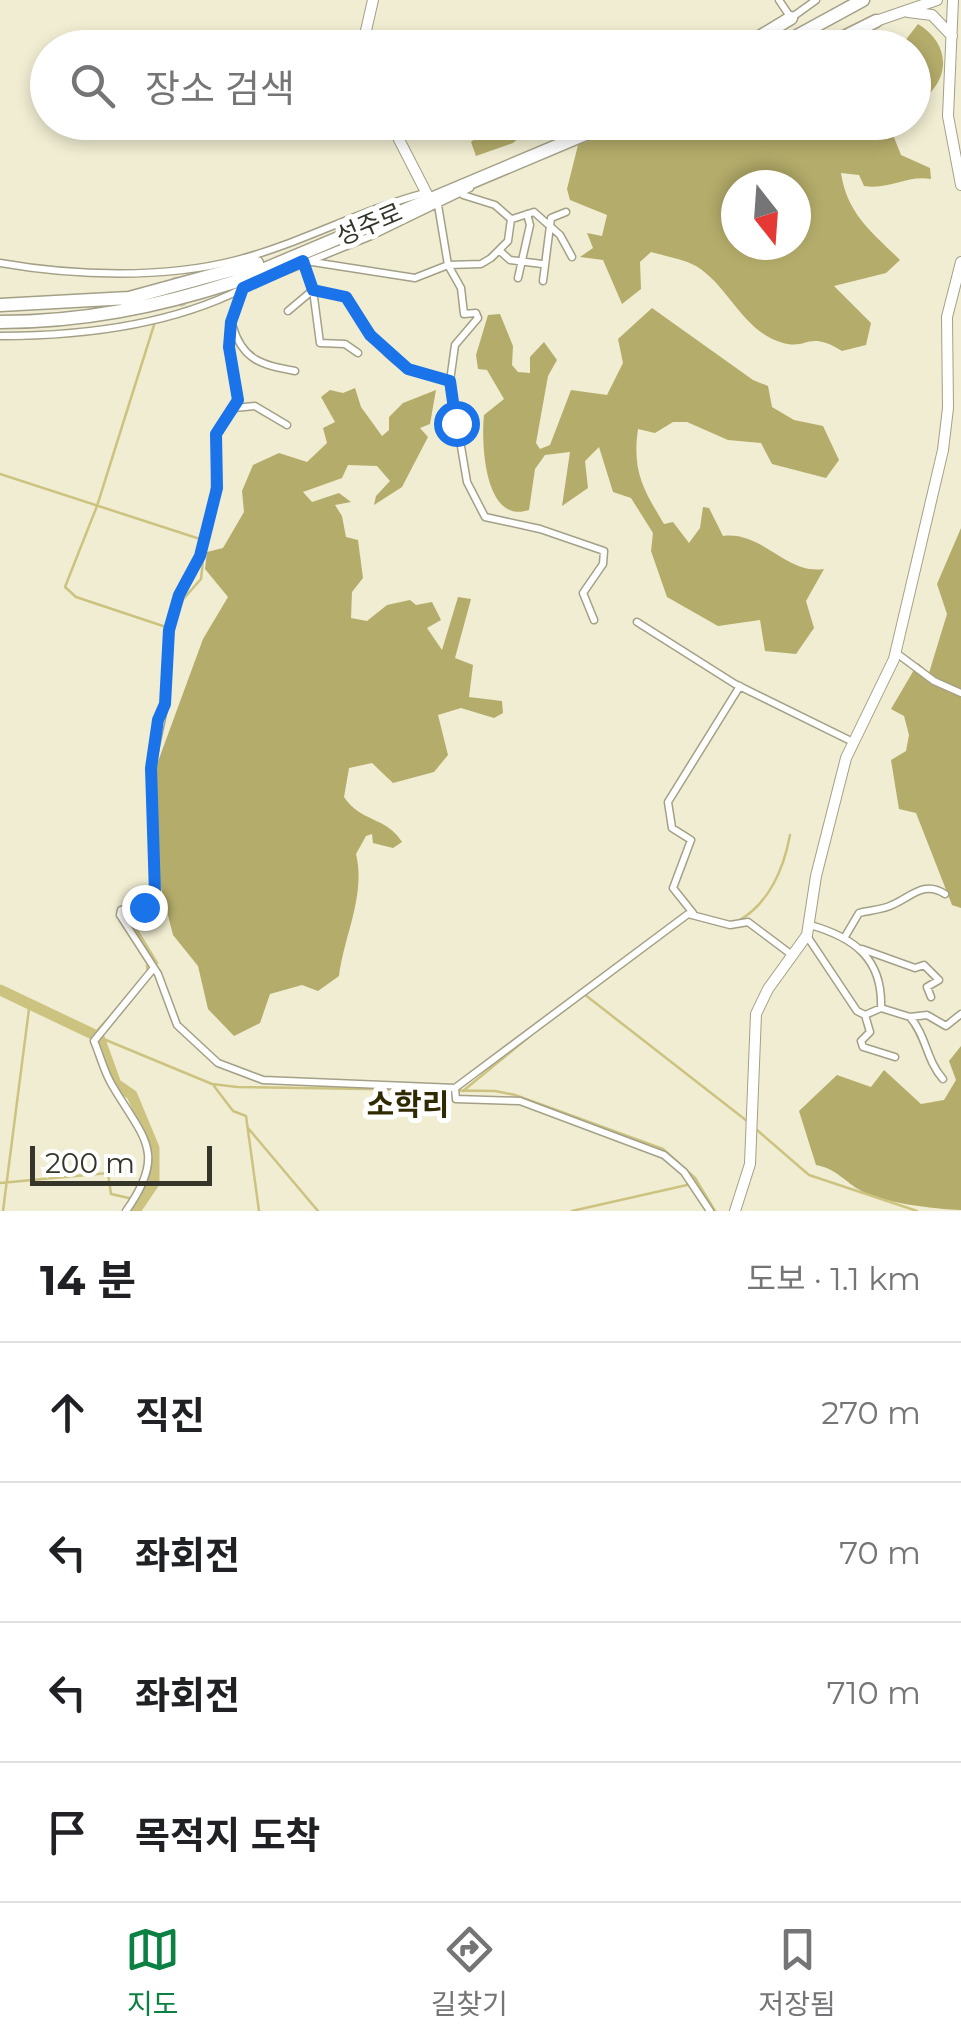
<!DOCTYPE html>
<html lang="ko">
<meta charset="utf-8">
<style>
body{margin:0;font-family:Montserrat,"Noto Sans KR",sans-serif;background:#f2f2f2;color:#202124}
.compass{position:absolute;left:721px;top:170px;width:90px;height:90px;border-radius:50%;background:#fff;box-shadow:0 5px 15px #0003;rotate:163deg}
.scale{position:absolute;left:30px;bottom:25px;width:182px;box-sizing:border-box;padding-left:10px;border:5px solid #36352a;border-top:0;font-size:28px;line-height:35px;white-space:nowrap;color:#36352a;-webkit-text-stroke:8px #fff;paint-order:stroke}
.stop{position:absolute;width:30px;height:30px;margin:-22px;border:8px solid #1a73e8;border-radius:50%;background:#fff}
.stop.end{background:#1a73e8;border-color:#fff;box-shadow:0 2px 10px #0008}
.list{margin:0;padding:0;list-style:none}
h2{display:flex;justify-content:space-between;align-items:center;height:130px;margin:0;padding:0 40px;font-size:42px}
h2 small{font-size:32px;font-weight:400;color:#757577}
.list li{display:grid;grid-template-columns:65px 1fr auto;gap:30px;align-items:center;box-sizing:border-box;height:140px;padding:0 40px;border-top:2px solid #e0e0e0}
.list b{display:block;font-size:38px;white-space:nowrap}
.list em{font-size:32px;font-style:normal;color:#757577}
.icon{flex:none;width:55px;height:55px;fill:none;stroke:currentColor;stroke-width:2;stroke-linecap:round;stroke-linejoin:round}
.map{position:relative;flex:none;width:961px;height:1211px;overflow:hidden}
.search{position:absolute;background:#fff;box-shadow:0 5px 15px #0003;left:30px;right:30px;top:30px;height:110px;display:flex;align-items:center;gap:25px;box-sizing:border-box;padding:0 35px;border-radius:55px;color:#757577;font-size:38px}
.sheet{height:690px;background:#fff}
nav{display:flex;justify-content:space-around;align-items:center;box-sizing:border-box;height:140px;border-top:2px solid #e0e0e0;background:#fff;font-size:28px;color:#757577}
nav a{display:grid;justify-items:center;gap:5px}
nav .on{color:#0b8043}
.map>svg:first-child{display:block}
</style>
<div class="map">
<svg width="961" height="1211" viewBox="0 0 961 1211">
<rect width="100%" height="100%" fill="#f0edd2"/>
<path fill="#b4ac6a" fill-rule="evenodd" d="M918,24C945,40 953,71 928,95L914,94V48H810L841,40L852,46L886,39L904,42Z
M485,123H524L526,132L513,143L476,156L471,142L484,131Z
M633,123L888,122L901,155L930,168L931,179C906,175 890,190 864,186L859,175L841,173C847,214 872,232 900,260L886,273L834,286L871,323L866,345L842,351C807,330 809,350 783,343C743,332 729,286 696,266C683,259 665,256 651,252L640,262L641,289L622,304L603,260L580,257L593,248L587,233L602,236L607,215L570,200L567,189L578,145ZM736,185H796V245H736Z
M652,308L753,380L768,386L772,407L794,420L823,426L839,460L826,478L772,464L761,443L728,440L687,422H673L655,433L638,429C632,471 643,489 664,524L673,522L689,543L700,528L703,507L709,508L723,536C763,531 786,575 824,569L806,601L814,628L796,654L765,651L760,620L718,626L667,597L651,551L653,533L631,498L613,492L599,447L585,461L588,488L562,506L570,452L545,455L535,469L529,510C484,525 481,442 484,415L504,399L487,370L478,369L476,355L488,315L500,314L513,346L512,365L518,372L530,373V357L544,342L557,360L548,376L536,443L540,449L550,445L571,390L607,395L623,363L618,339Z
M355,388L361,407L382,436L389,430V417L403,403L436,390L430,424L420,428L428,437L402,487L374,505L376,496L390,481L377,466L348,465L342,478L303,492L312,502L339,493L351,502L335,505L342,516L346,537L358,540L363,578L352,592L351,618L367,621L387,605L410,600L416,605L432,602L441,620L427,628L442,650L458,597L471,599L455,658L473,665L469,697L502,701L503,713L494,718L461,708L438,715L448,755L434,772L393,783L372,763L349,768L344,797C360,822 387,817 402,842L393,848L373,843L372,834L366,836L356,854C366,895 344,936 339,976L318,991L302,985L270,994L260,1023L234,1036L208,1009L198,966L173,935L158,876L156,767L203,639L228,597L205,569L207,552L223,548L244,512L242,491L253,465L279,453L307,462L327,443L323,428L335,422L321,397L330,390L343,393Z
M961,528V908L952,905L916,813L899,809L891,760L906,751L909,735L904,716L891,709L918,663L929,673L947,614L937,584Z
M961,1046V1210C935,1209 879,1203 858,1189C842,1179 836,1169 816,1165L799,1111L837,1075L871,1087L884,1070L921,1104L944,1100L956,1080L949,1061Z"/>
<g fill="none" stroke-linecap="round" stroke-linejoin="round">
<path stroke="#ccc381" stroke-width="2.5" d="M154,325L97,506L65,587L76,597L163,626
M0,474L200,539
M178,605L201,579L203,560
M738,921C769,904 784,868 790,835
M148,973L147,966L157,963L127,914L157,905L158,890
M584,994L747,1121
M95,1033L117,1009
M101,1038L212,1084L237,1087L495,1091L515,1095L663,1149L695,1178L715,1211
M214,1086L233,1111L246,1116L259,1211
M463,1091L530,1036
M248,1128L318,1211
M757,1130L809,1175L917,1211
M0,1183L108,1173L111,1194L142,1201
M3,1211L30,1001
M572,1211L687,1185"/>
<path stroke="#ccc381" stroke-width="11" d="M0,990L99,1037L116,1084L132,1095L154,1148V1183L135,1211"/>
<path stroke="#cbc8b0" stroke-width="6" stroke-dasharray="6 3" stroke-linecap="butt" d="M175,277L183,306"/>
<defs>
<path id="street" d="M779,0L791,18L816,0
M470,188L371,236L243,288L231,322L229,347L237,400L216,435L215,497L200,556L179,595L169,630L165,704L151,768L155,893L151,904L121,910L120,915L158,974L177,1025L218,1063L263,1080L455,1088L688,914L730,925L748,922L792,955
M438,205L448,265L461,288L464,314L476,313L478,318L455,345L450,381
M512,219L534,212L560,235L572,257
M500,251L510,260L542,264
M303,260L313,290L346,297C364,322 381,356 411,370C423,375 438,377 450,381L467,482L485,517L540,529L604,551L603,564L583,593L594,620
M306,261L415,278L448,265L481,264L491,258L508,241L511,219L495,205L463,195
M0,263C74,276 164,279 237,260C302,243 360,210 425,193
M518,278L530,225L527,214
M543,281L551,218L566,212
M288,311L313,290L320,343L345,344L358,353
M233,327C243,361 263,365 295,371
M0,336C82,336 168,326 242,289
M234,408L255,406L287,425
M637,622L735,684L853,742
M895,652L934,681L961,693
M693,913L673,888L691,840L672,828L668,802L740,686
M810,925C853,937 883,958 881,1008
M846,935L859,913C870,910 882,910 892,905C911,897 924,880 945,894
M807,936L857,1011L865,1015L881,1008L910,1017L927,1015L946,1026L961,1014
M862,949L915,968L924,965L939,980L927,987L931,997
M865,1015L870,1032L861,1041L863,1047L895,1057
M910,1017C927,1037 926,1060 943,1079
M455,1088L456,1099L520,1101L664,1155L684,1172L710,1211
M126,1211C168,1152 143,1138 112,1085C104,1072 100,1055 94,1041L153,969"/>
<path id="secondary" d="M953,0L948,116L961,185
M908,12L932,15L952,36
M876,21L937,0
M362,48L373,0
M390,122L429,198
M735,1211L750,1164L756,1014L768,989L807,935L816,876L846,758L894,659L943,450L948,408L947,317L961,262"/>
<path id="highway" d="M741,48L791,18
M775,48L863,0
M822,48L876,21
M0,305L129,298L257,263
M0,322C82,322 156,307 234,282L614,122"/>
</defs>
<use href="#street" stroke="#a3a087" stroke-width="9"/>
<use href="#secondary" stroke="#a3a087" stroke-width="12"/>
<use href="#highway" stroke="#a3a087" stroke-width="15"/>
<use href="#street" stroke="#fff" stroke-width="6"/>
<use href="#secondary" stroke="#fff" stroke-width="10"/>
<use href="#highway" stroke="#fff" stroke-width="12"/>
</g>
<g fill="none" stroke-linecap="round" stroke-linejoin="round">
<path stroke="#1a73e8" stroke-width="12" d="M144,907L155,894L151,768L158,720L165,704L169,630L179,595L200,556L217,488L216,434L238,400L229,347L231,322L243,288L303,261L313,290L346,297L370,335L408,369L450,381L456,423"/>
</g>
<g text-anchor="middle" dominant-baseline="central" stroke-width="10" stroke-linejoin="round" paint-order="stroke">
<g font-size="25" fill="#36352a" stroke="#fff">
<text transform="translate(369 224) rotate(-23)">성주로</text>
</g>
<g font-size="30" font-weight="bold" fill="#302a00" stroke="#fff">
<text x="408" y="1104">소학리</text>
</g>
</g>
</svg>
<svg class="compass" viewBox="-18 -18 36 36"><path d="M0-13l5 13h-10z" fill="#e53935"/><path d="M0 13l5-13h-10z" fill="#757577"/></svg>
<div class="scale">200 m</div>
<div class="stop" style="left:456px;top:423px"></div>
<div class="stop end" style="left:144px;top:907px"></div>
<div class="search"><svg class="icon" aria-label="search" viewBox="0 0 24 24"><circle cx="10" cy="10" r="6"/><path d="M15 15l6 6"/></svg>장소 검색</div>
</div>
<section class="sheet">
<h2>14 분<small>도보 · 1.1 km</small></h2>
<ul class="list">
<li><svg class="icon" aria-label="ahead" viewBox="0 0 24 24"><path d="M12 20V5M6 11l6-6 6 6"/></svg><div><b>직진</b></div><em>270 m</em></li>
<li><svg class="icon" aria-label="left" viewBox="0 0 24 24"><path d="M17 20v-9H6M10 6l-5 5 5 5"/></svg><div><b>좌회전</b></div><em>70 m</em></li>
<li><svg class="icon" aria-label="left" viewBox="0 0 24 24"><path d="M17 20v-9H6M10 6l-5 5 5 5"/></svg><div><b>좌회전</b></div><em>710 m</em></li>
<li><svg class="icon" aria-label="arrive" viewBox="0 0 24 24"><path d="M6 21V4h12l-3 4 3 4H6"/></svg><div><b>목적지 도착</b></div></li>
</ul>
</section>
<nav>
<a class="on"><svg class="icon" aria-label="map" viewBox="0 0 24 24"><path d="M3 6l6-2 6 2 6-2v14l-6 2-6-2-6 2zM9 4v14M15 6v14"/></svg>지도</a>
<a><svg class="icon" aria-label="directions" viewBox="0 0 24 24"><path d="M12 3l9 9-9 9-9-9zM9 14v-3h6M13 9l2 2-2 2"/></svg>길찾기</a>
<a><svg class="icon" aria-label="saved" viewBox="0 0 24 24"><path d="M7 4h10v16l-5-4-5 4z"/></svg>저장됨</a>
</nav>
